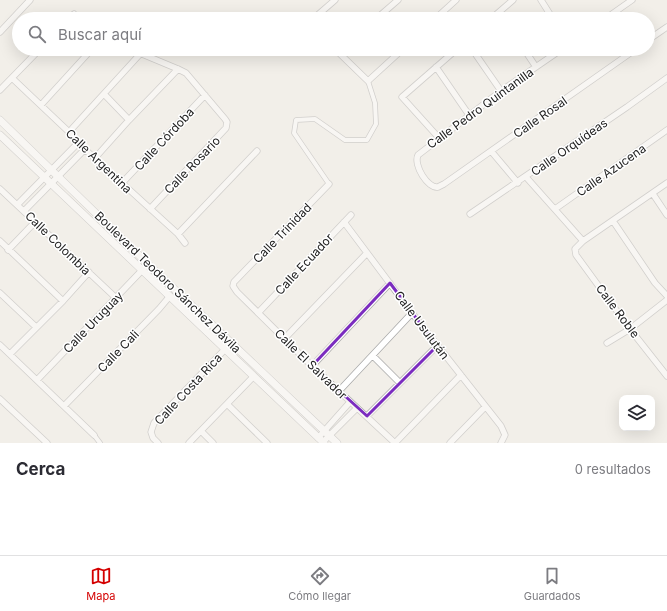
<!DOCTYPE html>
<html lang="es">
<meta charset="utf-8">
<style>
body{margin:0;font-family:Inter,sans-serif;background:#f2f2f3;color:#2b2b33}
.controls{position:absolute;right:12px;bottom:12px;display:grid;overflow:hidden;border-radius:8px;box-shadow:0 4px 16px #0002}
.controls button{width:36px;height:36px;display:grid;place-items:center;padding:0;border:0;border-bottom:1px solid #e1e1e2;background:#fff;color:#2b2b33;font:20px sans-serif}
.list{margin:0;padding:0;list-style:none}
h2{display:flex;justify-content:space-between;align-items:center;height:52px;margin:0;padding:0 16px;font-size:17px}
h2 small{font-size:13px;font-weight:400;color:#7c7c81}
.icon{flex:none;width:22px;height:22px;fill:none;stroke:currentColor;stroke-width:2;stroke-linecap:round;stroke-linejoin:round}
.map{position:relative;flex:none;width:667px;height:443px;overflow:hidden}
.search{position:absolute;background:#fff;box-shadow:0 4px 16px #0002;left:12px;right:12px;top:12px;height:44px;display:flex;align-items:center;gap:10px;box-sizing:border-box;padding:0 14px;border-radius:22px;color:#7c7c81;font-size:15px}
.sheet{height:112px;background:#fff}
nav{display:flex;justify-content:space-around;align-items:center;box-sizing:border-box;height:56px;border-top:1px solid #e1e1e2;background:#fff;font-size:11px;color:#7c7c81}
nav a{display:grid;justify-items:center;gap:2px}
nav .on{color:#d40000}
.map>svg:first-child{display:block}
</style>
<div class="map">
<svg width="667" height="443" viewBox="0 0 667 443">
<rect width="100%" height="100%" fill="#f2efe9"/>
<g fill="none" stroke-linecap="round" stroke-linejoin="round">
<defs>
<path id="pedestrian" d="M329,184L294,133L296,120L315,119L345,140H367L376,124L375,103L368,81
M94,435L100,443"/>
<path id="minor" d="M541,0L553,19
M68,19L74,14
M313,19L335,0
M376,19L398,0
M435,19L456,0
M491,19L513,0
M605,19L632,0
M0,32L30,0
M648,40L667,27
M130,49L178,69L186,73L225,119L227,122L226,128L150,209
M341,49L338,52L368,81L403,49
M472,49L501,91
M524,49L536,67
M562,49L501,91L418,155C413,165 428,189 438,187C440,186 442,185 444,184L636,49
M436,67L469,115
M12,78L69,132L78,143L178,234L185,243
M0,90L40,49
M104,94L129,120
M41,105L92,49
M69,132L141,53
M439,138L402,97L457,49
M491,151L518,183
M95,158L129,120L178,69
M526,177L583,241
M122,183L205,95
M667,183L583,241L575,249L576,255L630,329L667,376
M329,184L234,282L233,286L237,292L312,366L395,443
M0,189L116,298
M653,194L667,215
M17,205L78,143
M555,209L667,130
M24,211L85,149
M470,214L627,107L667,78
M613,221L655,283L667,296
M344,222L412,313L501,426L505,435L501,443
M178,234L257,151
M0,241L63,301
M8,250L35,222
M0,293L36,327
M258,313L351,215
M285,338L367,253
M607,343L630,329L667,300
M0,345L94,435
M10,354L63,301L89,272
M373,356L400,383
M312,366L390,283
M37,380L148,264
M339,391L412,313
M0,399L47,443
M227,404L267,443
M64,406L159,309L170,296
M367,416L437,346
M201,431L213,443
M318,438L350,402
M323,442L357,408
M158,443L153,438L151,432L154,423L232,342
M189,443L254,376
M395,443L461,375
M450,443L485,407"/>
<path id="tertiary" d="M0,120L148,264L337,443
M0,135L324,443"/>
</defs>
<use href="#pedestrian" stroke="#a9a9a9" stroke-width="5.5"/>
<use href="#minor" stroke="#a9a9a9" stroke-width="7"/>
<use href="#tertiary" stroke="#a9a9a9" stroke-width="8"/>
<use href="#pedestrian" stroke="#fff" stroke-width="4"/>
<use href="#minor" stroke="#fff" stroke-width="5.5"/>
<use href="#tertiary" stroke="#fff" stroke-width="7"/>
</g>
<path d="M0 0H667V443H0ZM390,283L437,346L367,416L312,366Z" fill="#f2efe9" fill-opacity=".55" fill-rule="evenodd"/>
<path fill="none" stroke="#7b2cbf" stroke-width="3" stroke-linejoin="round" d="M390,283L437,346L367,416L312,366Z"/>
<g text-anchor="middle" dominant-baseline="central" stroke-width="3" stroke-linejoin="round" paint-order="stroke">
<g font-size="12" fill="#222" stroke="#fff">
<text transform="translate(480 108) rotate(-36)">Calle Pedro Quintanilla</text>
<text transform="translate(540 117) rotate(-35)">Calle Rosal</text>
<text transform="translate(164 139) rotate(-47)">Calle Córdoba</text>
<text transform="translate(569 147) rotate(-35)">Calle Orquídeas</text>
<text transform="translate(99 161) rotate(44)">Calle Argentina</text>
<text transform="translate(192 165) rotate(-46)">Calle Rosario</text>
<text transform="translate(611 170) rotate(-35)">Calle Azucena</text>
<text transform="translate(282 233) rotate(-46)">Calle Trinidad</text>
<text transform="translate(58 243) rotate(44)">Calle Colombia</text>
<text transform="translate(304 264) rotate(-47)">Calle Ecuador</text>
<text transform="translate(168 282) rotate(44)">Boulevard Teodoro Sánchez Dávila</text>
<text transform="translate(618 311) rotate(53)">Calle Roble</text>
<text transform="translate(93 322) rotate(-46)">Calle Uruguay</text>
<text transform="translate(422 325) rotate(53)">Calle Usulután</text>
<text transform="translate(118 351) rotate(-46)">Calle Cali</text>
<text transform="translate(311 364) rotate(44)">Calle El Salvador</text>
<text transform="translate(188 389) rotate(-47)">Calle Costa Rica</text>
</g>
</g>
</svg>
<div class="controls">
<button><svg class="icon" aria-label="layers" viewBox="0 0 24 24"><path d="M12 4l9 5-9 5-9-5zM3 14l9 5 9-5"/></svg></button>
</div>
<div class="search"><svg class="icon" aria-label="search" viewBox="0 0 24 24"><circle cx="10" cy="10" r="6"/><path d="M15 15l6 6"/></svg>Buscar aquí</div>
</div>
<section class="sheet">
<h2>Cerca<small>0 resultados</small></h2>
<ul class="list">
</ul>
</section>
<nav>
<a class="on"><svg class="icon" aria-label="map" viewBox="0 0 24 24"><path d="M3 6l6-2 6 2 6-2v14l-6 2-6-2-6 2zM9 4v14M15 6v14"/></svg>Mapa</a>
<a><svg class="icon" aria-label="directions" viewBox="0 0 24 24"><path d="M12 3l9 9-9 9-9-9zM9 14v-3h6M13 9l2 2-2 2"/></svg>Cómo llegar</a>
<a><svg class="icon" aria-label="saved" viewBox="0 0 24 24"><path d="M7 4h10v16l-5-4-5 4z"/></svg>Guardados</a>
</nav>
